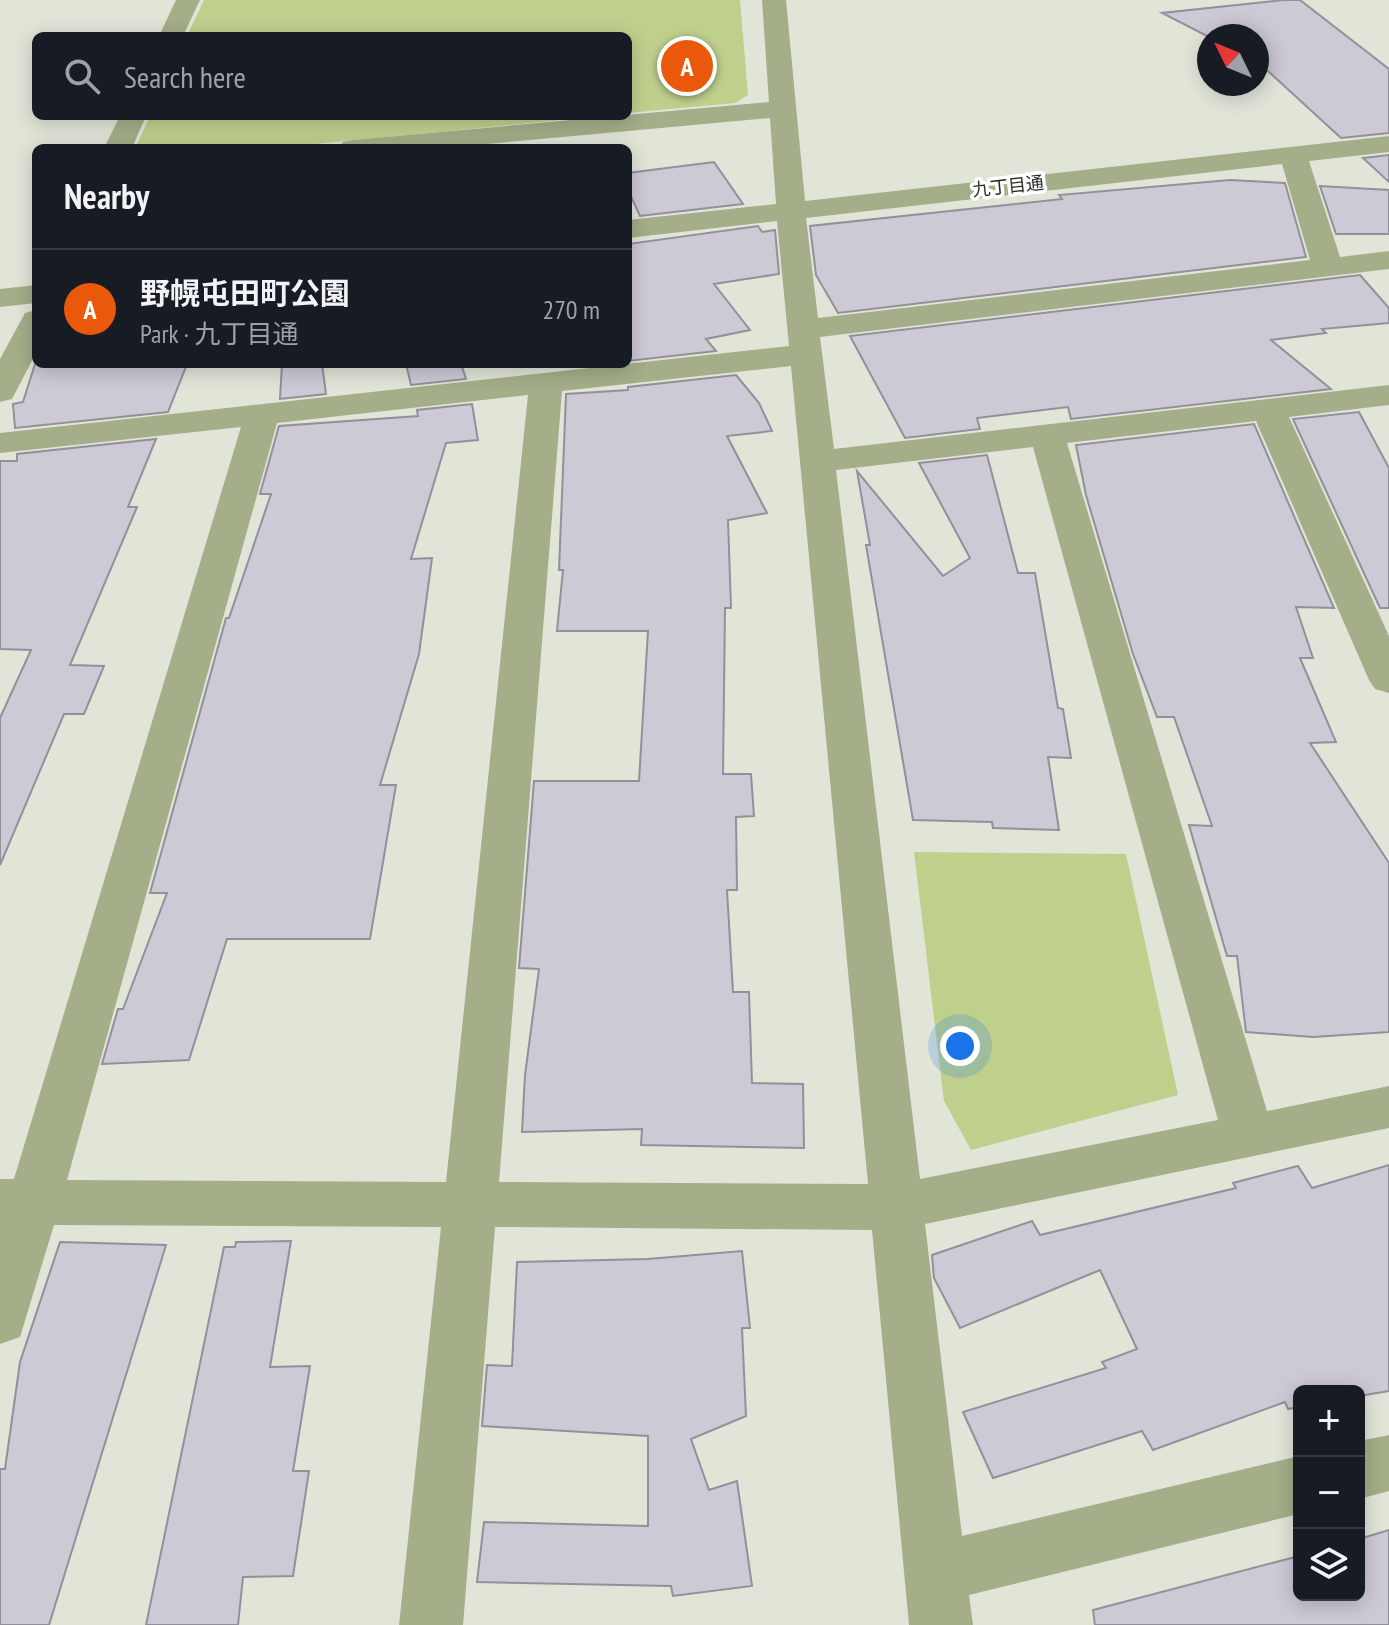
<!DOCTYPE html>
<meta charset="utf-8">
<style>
body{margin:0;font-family:"PT Sans Narrow","Noto Sans JP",sans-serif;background:#242831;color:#f1f3f6}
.controls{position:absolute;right:24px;bottom:24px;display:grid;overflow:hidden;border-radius:12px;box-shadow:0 4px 20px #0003}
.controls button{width:72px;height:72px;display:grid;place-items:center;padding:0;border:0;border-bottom:2px solid #363941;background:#171b24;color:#f1f3f6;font:40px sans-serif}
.compass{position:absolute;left:1197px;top:24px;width:72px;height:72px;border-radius:50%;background:#171b24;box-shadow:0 4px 20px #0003;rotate:313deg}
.you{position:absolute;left:960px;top:1046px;width:28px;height:28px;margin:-20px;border:6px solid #fff;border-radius:50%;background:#1a73e8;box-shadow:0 0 0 12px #1a73e833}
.badge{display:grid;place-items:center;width:52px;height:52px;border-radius:50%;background:#ea580c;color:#fff;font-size:26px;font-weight:700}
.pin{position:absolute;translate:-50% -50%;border:4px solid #fff;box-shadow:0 2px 8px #0006}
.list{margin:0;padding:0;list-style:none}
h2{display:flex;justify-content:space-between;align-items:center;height:104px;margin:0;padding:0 32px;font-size:34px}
h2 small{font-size:26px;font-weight:400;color:#9ea1a6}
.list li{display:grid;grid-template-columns:52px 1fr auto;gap:24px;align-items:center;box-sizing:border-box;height:120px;padding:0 32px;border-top:2px solid #363941}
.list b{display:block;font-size:30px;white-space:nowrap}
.list p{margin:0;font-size:26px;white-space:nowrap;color:#9ea1a6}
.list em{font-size:26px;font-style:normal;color:#9ea1a6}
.icon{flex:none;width:44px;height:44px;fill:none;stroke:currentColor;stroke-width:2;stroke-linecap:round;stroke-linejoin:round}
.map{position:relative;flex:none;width:1389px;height:1625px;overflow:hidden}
.search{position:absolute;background:#171b24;box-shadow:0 4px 20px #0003;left:32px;top:32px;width:600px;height:88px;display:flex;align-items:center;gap:20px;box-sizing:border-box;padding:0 28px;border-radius:12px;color:#9ea1a6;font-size:30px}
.panel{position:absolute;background:#171b24;box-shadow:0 4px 20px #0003;left:32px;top:144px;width:600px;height:224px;border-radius:12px}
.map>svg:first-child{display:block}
</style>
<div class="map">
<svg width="1389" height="1625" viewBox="0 0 1389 1625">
<rect width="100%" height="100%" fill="#e1e5d8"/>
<path fill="#bfd08d" d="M204,0H740L748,95L735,103L628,113V36H187Z
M150,116H601L274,148H135Z
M914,852L1126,854L1178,1095L971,1150L944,1101Z"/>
<path fill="#cdc9d5" stroke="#938f9b" stroke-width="2" d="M1283,0H1300L1389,69V133L1341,138L1257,61V36L1209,37L1162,13Z
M1389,155V182L1363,158Z
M714,162L743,204L640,216L628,190V173Z
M1230,180L1285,183L1306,257L838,313L816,275L810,226L1062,199L1059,195Z
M1320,186L1389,190V234H1336Z
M758,226L762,232L775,230L779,274L714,284L750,330L706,339L716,351L628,361V244Z
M1360,275L1389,308V323L1322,329L1326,333L1271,340L1331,389L1071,419L1068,407L977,418L980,429L905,438L850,336Z
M35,364H187L168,412L15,428L13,404L23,402Z
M282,364H322L326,394L280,399Z
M406,364H461L466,379L411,385Z
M736,375L759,403L772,431L727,436L767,513L728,520L731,608H725L723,774H751L754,816L736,817L737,890H727L733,992H749L752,1083L803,1084L804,1148L641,1145L642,1129L522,1132L525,1075L539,969L519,968L534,781H639L648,631H557L563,570H559L566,394L628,390V387Z
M472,404L478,440L446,443L411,559L432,558L419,654L380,785H396L370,939H227L189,1060L102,1064L118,1009H123L167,893H150L226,618H229L271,494H260L279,426L418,416L417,410Z
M1359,412L1389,468V608H1380L1293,419Z
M1254,424L1334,608L1296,607L1313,658H1300L1336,742L1310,743L1389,863V1032L1313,1037L1246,1032L1237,956H1227L1189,825L1212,826L1174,717H1157L1133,654L1086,495L1076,445Z
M156,439L128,507H137L70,665L104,666L84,714H64L0,865V718L31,650L0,649V461H17V454Z
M987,455L1018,573H1035L1058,708L1063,709L1071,758L1048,757L1059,830L993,828L992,822L913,820L866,545H870L857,471L943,576L970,558L919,463Z
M1389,1165V1391L1359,1396V1391H1299V1407L1288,1409L1285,1402L1153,1450L1142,1431L993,1478L963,1412L1106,1368L1102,1362L1137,1349L1100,1270L960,1328L934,1278L932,1255L1032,1221L1040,1235L1236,1188L1233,1183L1298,1166L1312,1188Z
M291,1241L270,1367L310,1366L293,1471H309L293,1576L243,1577L238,1625H146L224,1247H235L236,1242Z
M60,1242L166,1245L49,1625H0V1469H5L20,1362Z
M742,1251L750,1328H742L746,1416L691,1439L709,1490L737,1481L752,1586L673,1596L671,1586L477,1582L484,1522L648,1526V1436L482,1426L487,1365L512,1366L517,1262L648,1259Z
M1389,1530V1625H1095L1093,1610L1299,1556V1595H1359V1539Z"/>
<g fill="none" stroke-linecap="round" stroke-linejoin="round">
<path fill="#a4ae89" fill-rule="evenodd" d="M176,0H200L183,36H159Z
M762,0H786L805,201L1389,136V152L1309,161L1340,257L1389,251V269L820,337L834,449L1389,385V405L1289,417L1389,636V693L1375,689L1369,680L1256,421L1067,443L1267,1111L1389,1086V1128L925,1224L962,1536L1299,1456V1514L969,1595L973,1625H909L872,1230L495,1227L463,1625H399L441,1227L54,1225L20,1337L0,1344V1179H14L241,427L0,453V433L789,346L777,221L628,238V220L776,204L770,118L444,148H339L343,142L353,140L769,102ZM1282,164L1310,260L818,318L806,218ZM791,366L868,1184L499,1182L562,391ZM528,395L446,1182L67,1180L277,423ZM1033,447L1218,1120L920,1179L836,470Z
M120,116H146L132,148H104Z
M36,285V303L0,307V289Z
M36,310V353L12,399L0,402V359L25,313Z
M1389,1435V1491L1359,1499V1441Z"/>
</g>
<g text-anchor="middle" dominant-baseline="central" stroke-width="7" stroke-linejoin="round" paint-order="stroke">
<g font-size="18" fill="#292b26" stroke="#fff">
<text transform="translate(1008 186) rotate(-6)">九丁目通</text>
</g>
</g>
</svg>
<div class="controls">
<button>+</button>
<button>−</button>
<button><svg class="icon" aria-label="layers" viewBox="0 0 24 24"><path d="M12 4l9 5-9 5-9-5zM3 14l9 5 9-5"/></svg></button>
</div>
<svg class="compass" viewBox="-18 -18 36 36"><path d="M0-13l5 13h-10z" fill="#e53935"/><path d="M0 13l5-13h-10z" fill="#9ea1a6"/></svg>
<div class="you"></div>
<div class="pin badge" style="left:687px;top:66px">A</div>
<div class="search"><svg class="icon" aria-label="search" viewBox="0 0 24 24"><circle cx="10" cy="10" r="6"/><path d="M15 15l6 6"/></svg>Search here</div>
<section class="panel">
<h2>Nearby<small></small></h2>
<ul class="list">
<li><span class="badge">A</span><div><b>野幌屯田町公園</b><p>Park · 九丁目通</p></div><em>270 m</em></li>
</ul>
</section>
</div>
